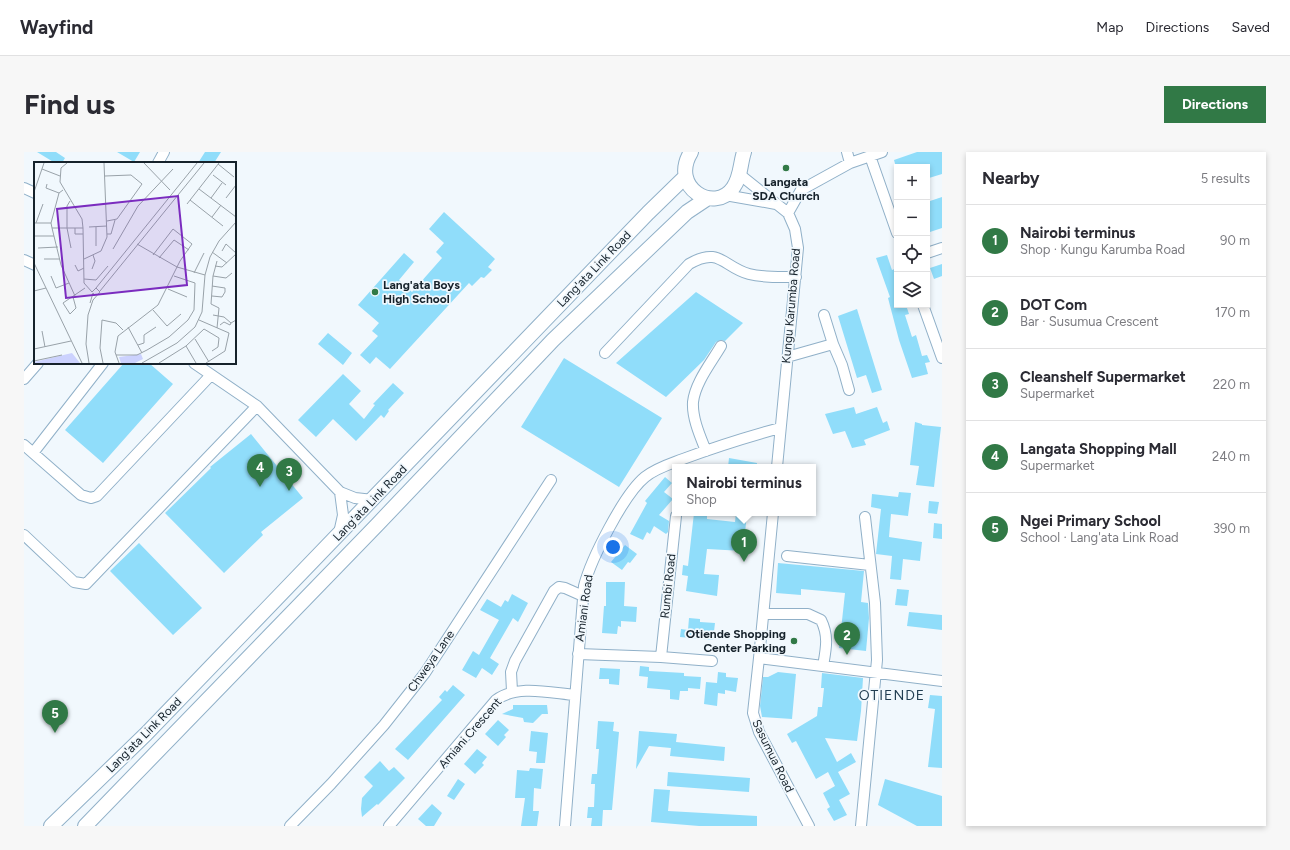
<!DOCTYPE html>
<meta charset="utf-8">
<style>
body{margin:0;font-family:Figtree,sans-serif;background:#f7f7f7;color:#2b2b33}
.controls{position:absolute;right:12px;top:12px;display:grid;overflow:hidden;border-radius:0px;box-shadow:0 2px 6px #0003}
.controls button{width:36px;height:36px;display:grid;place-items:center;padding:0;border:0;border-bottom:1px solid #e1e1e2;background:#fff;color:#2b2b33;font:20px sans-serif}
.you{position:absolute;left:589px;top:395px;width:14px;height:14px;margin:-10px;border:3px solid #fff;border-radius:50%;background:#1a73e8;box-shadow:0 0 0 6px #1a73e833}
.badge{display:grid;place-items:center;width:26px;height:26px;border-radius:50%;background:#317946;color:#fff;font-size:13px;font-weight:700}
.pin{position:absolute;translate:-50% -33px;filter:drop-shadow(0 1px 2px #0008)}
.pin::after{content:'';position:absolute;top:21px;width:14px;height:12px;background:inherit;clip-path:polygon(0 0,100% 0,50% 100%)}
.popup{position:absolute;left:648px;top:312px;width:144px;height:52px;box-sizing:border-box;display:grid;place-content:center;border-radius:0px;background:#fff;filter:drop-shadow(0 1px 3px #0005);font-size:13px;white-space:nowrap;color:#7c7c81}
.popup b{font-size:15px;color:#2b2b33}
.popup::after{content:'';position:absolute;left:50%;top:100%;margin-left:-8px;border:8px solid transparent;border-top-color:#fff}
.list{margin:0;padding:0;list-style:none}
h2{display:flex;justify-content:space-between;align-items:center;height:52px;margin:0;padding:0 16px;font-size:17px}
h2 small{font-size:13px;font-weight:400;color:#7c7c81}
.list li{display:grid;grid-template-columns:26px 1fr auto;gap:12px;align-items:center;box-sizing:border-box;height:72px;padding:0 16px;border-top:1px solid #e1e1e2}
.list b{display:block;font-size:15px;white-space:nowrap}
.list p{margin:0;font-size:13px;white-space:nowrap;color:#7c7c81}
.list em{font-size:13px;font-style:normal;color:#7c7c81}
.icon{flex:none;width:22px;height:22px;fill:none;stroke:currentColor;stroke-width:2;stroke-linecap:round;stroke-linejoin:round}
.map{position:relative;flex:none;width:918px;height:674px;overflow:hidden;border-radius:0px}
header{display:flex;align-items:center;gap:24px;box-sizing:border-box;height:56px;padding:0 20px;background:#fff;border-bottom:1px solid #e1e1e2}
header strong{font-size:19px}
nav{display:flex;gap:22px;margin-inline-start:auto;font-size:14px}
.intro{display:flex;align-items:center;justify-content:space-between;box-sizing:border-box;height:96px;padding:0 24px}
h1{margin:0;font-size:28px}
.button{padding:10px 18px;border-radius:0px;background:#317946;color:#fff;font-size:14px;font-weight:700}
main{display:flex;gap:24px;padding:0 24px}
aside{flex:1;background:#fff;border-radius:0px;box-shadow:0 2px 6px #0003}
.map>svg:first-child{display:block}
</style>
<header>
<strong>Wayfind</strong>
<nav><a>Map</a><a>Directions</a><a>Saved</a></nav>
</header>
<div class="intro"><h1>Find us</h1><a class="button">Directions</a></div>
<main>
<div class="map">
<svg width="918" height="674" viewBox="0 0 918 674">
<rect width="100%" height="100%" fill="#f1f8fd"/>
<path fill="#90ddfa" d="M13,0H32L41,6L38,11H31Z
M93,0H116L110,10Z
M181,0H197L190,11H174Z
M893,0H918V22L905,26L903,15H872L870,8Z
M918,45V76L903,81V50Z
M420,60L471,107L464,115L468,118L460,126L457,125L448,134L445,131L366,217L352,205L346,212L336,203L354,184L348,179L355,171L334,153L380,101L390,110L375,128L388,140L418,106L412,100L420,91L405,77Z
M863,103L868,118L873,116V153H882L885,162L881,163L888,185L892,183L898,204L903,203L906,210L901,211L904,222L888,226L875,188L864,146L866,145L852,106Z
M918,112V124L910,127L906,116Z
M672,140L719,171L701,189L697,188L692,190L680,208L642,245L592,211Z
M833,157L858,238L848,241L842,223L833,226L814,164Z
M304,181L328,201L319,213L294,192Z
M540,206L638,266L595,335L497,275Z
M100,211H125L149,232L79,311L41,278Z
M319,222L337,239L325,252L340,267L351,253L349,252L369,231L380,241L364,258L365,259L360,266L357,263L332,289L309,267L292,285L274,268Z
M830,255L832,262L853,255L859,271L863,269L866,278L840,288L842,293L828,296L821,279L809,282L801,262Z
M891,270L898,272V273L917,275L910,335L892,333L895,314L886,313Z
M227,282L279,346L237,380L239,383L200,421L141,361L187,316L186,315Z
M705,306L733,311V315H704Z
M641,325L648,331L640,340L649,347L635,363L645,369L644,380L642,382L630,374L626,382L623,380L619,388L606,382L623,351L621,349Z
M875,340L887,341L884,364L867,362L865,385L898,390L896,409L879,407L877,428L866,427L868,404L852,402L857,357L847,355L848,342L874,345Z
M905,349L915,350L913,362L904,361Z
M670,361H683V367L711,370L712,361L723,362L719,399L683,397L680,422L695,423L693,444L662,439L664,424L658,423L659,413L664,414Z
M910,371L918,372V387L909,386Z
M115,391L178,456L149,483L86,419Z
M601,393L613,402L606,411L604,410L598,418L587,410Z
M754,411L840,419L837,450L844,451L845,466L842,499L815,496L821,441L777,437V443L752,441Z
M582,430H601L600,454L613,455L612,470L597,469V475L594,474L593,482L578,481L580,454H582Z
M873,437L885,438L883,454L871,453Z
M488,442L504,451L494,470L489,466L466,506L475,512L468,523L458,516L452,526L438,518L449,499L455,503L475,468L456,458L463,447L477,455L481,448L484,450Z
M885,460L918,463V478L883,474Z
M665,466L676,467V470L691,471L689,488L656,485L657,477L664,478Z
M616,514L625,515V519L660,521V524L677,525L676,537L664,536V539H656L655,548L646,547V538L623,536L624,525L615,524Z
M576,516L596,517L595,533L585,532V527H575Z
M694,520L702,521V525L714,526L712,540L701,538V542L694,541L693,554L680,552L682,530L693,531Z
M754,520L772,522L768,567L738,565L736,554L739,525H744Z
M798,521L839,526L837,559L833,589L801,586L813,610L827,601L832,610L814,620L826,642L815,648L823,663L810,669L803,657L806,655L799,641L811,634L804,620L792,627L772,589L768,591L763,582L793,564L794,555H798L800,536H797Z
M429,533L441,543L384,608L371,597L418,548L415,545L421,538L423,540Z
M906,543L918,544V616L904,615L911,557L904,556Z
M489,553H523L524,562H518L509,571L500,570L499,566L478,562L489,557Z
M474,568L485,578L480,583L482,585L474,594L461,582Z
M574,569L590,570L589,579L595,580L588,658H579L578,674H567L568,666H563L564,655H570L571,632H567L568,622H573L575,597H572Z
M507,579L524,581L521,611H512L513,600L505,599Z
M615,579L653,582L652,590L701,595L700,609L646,604L647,596L625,594L612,617Z
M453,597L463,605L458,611L460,613L451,622L440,612Z
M356,609L365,619L370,615L381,626L354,653L353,652L338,665L337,657L338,646L349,634L340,625Z
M506,616L519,617L517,637L510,636L509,659H515L513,674H497L501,646H491L493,618L505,619Z
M644,620L726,626L725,640L643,634Z
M434,627L441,632L430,648L423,644Z
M861,627L918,644V674H893L854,653Z
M630,637L646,638L644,659L733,664V674H675L627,670Z
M408,652L418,661L410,674H402L394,667Z"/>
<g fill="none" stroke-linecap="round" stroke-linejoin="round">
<defs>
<path id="street" d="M823,0L826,11
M846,4L873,81
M134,11L140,0
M715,22L764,61L771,77L774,96L753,315
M0,36L11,41
M701,43L752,52
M764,61L777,38L826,11L858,0
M903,101L918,96
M0,108L11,113
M899,153L918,206
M800,163L809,192
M581,201L665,112C696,94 699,115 725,122C741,126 756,125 772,125
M763,205L809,192L818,213L825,238
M170,211L233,254L316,340L331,346L349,348
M0,227L14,211
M0,293L57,343L67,346L73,344L187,223
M682,299C676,284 668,266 669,250C671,231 687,211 697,194
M9,301L79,211
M749,361L735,506L918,529
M315,381L319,363L316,340
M0,383L50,430L62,432L233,254
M763,404L846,413
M740,462H784L797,468C805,484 802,497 799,514
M554,502L637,505L688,509
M637,505L652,364
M735,506L729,561L735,580L785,674
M488,539L487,520L491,509L530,439L535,435L541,436L559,444
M266,674L307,632L360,573L401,521L527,328
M365,674L472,548C493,532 527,541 551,543
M541,674L560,434C567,407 600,342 621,325C632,316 646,312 659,307C691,295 723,285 756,276
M837,674L853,508L851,451L841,365"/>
<path id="secondary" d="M667,0C645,36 691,62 709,36C717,25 716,12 720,0
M27,674L122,582L624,61L661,25
M61,674L353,373L529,188L663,60L684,46"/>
</defs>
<use href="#street" stroke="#90b0c8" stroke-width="12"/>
<use href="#secondary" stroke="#90b0c8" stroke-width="16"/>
<use href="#street" stroke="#fff" stroke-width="10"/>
<use href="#secondary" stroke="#fff" stroke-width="14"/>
</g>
<g fill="#317946" stroke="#f1f8fd" stroke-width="1.5">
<circle cx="762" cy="16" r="4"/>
<circle cx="351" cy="140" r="4"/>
<circle cx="770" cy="489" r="4"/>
</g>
<g text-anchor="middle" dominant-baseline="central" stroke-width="3.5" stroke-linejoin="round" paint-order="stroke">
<g font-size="12" font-weight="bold" fill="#16222b" stroke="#f1f8fd">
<text x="762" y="30">Langata<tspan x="762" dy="14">SDA Church</tspan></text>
<text x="359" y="133" text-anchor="start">Lang'ata Boys<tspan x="359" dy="14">High School</tspan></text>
<text x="762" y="482" text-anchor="end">Otiende Shopping<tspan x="762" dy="14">Center Parking</tspan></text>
</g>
<g font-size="12" fill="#16222b" stroke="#f1f8fd">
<text transform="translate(570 117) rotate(-46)">Lang'ata Link Road</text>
<text transform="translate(767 154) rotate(-85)">Kungu Karumba Road</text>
<text transform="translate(346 351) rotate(-46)">Lang'ata Link Road</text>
<text transform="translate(644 434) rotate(-84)">Rumbi Road</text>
<text transform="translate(560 456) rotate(-82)">Amiani Road</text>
<text transform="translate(407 509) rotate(-55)">Chweya Lane</text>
<text transform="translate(446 581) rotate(-49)">Amiani Crescent</text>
<text transform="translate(120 583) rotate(-45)">Lang'ata Link Road</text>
<text transform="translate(749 604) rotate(64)">Sasumua Road</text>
</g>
<g font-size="14" letter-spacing="1" fill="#223e52" stroke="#f1f8fd">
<text x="868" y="543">OTIENDE</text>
</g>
</g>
<g transform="translate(10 10)">
<rect width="202" height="202" fill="#f1f8fd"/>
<path d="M38,191L46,201H0V200ZM107,192L109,197L101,201H87L85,195Z" fill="#ccd2fe"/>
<path fill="none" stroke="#99a2a9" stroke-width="1" d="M33,1L27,6L26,20L48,57L49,66M110,1L136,28M184,2L200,15M8,7L26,14M179,13L192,23M71,14L97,13L108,22L83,57L73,59M13,22L12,26L25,31M165,27L202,55M0,30L10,1M177,36L188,21M192,36L202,23M156,38L189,64M36,39L33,44V66L37,86M153,42L185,1M178,55L187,43M0,61H17M2,61L9,42M17,61L18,66H49L50,121L58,130M17,61L25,31L29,28M55,65L73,64M18,66L27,103L41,134M41,66V72H49M73,72H77L81,58M1,74H20M103,82L143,105L171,113M62,84V65M4,86L24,85M79,87L104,44L139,7M188,89L192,82L202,91M178,90L193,101M125,96L140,78L155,88M10,97H26M50,97L67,89L73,75L70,1M0,101L48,201M41,103L44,109L50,106M181,104L188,105L202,92M58,107L61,99L59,93M160,111L170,91M17,114L22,126L35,121M179,114L192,116L198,111M50,117L62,118L74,104M62,126L163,1M134,127L153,135M0,129L12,126M66,129L170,1M178,134L188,135L191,130V126L178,124M39,135L42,146L36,152L29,141L51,126M56,141L59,131L61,134M119,148L133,164L147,152M179,153L190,155L197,161L202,158M165,158L195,171M186,163L190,160L196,163L197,161M94,165L108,191M183,166L185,146L177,142L179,114L183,99M8,169L11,185M161,177L175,200M104,183L110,181V173L122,165M152,184L162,201M0,187L37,179M82,193H103L113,188L135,175L154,158L160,148L161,121L140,114M0,199L28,193M55,201L52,182L54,153L59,138L66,130L62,126L58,130M69,201L66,186L68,158L82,161L89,168M85,201L81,190L84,174L124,143L146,99L158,82L139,67L119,93M108,201L143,181L161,165L168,150L171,113L176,95L185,79L202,60M125,201L152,184L170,167L185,176L184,185L178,189M172,201L191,189L195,171"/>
<path fill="#7b2cbf" fill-opacity="0.15" stroke="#7b2cbf" stroke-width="2" d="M144,34L153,123L32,136L23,47Z"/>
<rect width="202" height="202" fill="none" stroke="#16222b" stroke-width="2"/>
</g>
</svg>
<div class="controls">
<button>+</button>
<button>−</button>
<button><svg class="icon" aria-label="locate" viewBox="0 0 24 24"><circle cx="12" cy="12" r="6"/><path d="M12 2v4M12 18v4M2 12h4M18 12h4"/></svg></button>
<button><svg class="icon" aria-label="layers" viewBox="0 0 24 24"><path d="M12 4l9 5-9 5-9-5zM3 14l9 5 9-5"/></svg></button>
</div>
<div class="you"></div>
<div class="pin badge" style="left:720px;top:410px">1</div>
<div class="popup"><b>Nairobi terminus</b>Shop</div>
<div class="pin badge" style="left:823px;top:503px">2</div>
<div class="pin badge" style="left:265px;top:339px">3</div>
<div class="pin badge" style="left:236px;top:335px">4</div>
<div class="pin badge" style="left:31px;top:581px">5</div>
</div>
<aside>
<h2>Nearby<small>5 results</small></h2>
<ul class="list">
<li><span class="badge">1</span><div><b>Nairobi terminus</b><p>Shop · Kungu Karumba Road</p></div><em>90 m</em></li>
<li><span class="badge">2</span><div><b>DOT Com</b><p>Bar · Susumua Crescent</p></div><em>170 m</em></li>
<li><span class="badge">3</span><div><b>Cleanshelf Supermarket</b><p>Supermarket</p></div><em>220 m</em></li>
<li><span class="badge">4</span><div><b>Langata Shopping Mall</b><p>Supermarket</p></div><em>240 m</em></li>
<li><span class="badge">5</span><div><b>Ngei Primary School</b><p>School · Lang'ata Link Road</p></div><em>390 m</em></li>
</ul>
</aside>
</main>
